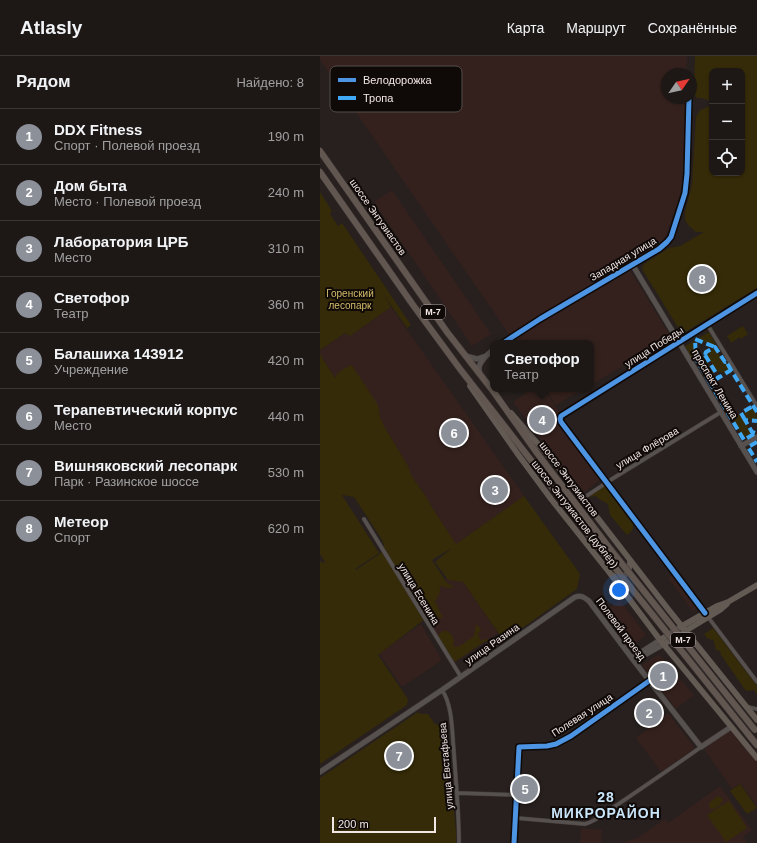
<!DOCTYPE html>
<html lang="ru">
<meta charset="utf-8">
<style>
body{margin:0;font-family:Arial,sans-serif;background:#2a2523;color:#f1f3f6}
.controls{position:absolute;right:12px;top:12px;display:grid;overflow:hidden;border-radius:8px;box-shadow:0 1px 3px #0004}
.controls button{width:36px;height:36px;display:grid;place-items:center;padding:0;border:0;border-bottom:1px solid #3b3735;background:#1d1816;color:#f1f3f6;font:20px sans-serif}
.compass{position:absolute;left:341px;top:12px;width:36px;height:36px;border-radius:50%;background:#1d1816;box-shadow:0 1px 3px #0004;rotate:56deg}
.scale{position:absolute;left:12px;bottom:10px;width:104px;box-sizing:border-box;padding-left:4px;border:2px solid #f1e7e5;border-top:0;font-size:11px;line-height:14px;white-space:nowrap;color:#f1e7e5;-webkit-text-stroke:3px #0f0908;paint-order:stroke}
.you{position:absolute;left:299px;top:534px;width:14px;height:14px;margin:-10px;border:3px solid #fff;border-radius:50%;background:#1a73e8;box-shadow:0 0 0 6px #1a73e833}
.badge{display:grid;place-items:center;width:26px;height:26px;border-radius:50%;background:#8c9099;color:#fff;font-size:13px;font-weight:700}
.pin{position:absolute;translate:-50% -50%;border:2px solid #fff;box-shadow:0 1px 4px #0006}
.popup{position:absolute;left:170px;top:284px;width:104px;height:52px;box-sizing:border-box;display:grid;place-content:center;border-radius:8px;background:#1d1816;filter:drop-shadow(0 1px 3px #0005);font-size:13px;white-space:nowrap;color:#a0a0a1}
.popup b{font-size:15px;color:#f1f3f6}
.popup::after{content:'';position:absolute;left:50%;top:100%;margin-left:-8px;border:8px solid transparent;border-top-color:#1d1816}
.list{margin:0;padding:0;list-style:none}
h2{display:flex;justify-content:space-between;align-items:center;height:52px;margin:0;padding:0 16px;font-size:17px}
h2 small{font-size:13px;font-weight:400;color:#a0a0a1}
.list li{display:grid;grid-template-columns:26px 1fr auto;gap:12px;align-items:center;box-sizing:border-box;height:56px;padding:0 16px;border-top:1px solid #3b3735}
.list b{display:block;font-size:15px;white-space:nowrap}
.list p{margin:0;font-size:13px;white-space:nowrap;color:#a0a0a1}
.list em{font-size:13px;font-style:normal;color:#a0a0a1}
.icon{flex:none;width:22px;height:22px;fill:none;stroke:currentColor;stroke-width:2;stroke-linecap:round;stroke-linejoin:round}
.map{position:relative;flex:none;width:437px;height:787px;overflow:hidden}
header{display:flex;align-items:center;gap:24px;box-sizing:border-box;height:56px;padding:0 20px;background:#1d1816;border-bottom:1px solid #3b3735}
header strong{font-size:19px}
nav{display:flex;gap:22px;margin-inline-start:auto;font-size:14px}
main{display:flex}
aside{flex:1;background:#1d1816}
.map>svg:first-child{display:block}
</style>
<header>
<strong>Atlasly</strong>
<nav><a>Карта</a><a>Маршрут</a><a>Сохранённые</a></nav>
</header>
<main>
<aside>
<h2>Рядом<small>Найдено: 8</small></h2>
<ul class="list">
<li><span class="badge">1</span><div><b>DDX Fitness</b><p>Спорт · Полевой проезд</p></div><em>190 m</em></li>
<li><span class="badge">2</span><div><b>Дом быта</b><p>Место · Полевой проезд</p></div><em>240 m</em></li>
<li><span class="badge">3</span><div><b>Лаборатория ЦРБ</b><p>Место</p></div><em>310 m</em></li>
<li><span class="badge">4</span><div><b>Светофор</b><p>Театр</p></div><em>360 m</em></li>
<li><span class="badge">5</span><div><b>Балашиха 143912</b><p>Учреждение</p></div><em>420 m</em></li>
<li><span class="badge">6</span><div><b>Терапевтический корпус</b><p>Место</p></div><em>440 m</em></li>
<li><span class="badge">7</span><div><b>Вишняковский лесопарк</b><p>Парк · Разинское шоссе</p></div><em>530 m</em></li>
<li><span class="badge">8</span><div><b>Метеор</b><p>Спорт</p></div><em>620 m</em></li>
</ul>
</aside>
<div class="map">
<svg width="437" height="787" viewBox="0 0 437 787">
<rect width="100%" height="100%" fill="#27201e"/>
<path fill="#34211d" d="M0,0H367L366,18H347V42H365L364,100L362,128L360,138L346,180L342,185L337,189L306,208L351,281L271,329V287H195L0,4Z
M72,134L171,278L152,290L54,146Z
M71,251L204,440L136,488L113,453L107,442L91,419L88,410L64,370L60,361L58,349L16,323L0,298V294L25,277L30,280Z
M212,333H224L241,358L235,363L281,423L262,438L193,346Z
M225,333H263L236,349Z
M352,519L377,552L373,556L348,522Z
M120,522L143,526L178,577L133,608L92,538Z
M300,544L326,579L310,592L283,556Z
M101,568L122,604L82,631L59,598Z
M339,598L374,639L356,653L322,609Z
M348,657L375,692L341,716L316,682Z
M410,674L437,706V750L420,727L412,733L384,693Z
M400,730L432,774L423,781L427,787H302L317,782L345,763L348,767Z
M261,772L282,774L281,787H260Z"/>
<path fill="#352b08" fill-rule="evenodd" d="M375,0H437V232L362,278L322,213L324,208L349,192L360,190L384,176H376L369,170L365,164V156L372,129L376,61L380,54L388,51L390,47C387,42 382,42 377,42L374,38ZM392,15H422V117H392Z
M0,136L12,155L10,158L18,170L22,167L91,269L87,272L63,238L71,251L30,280L25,277L0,294Z
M423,270L428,278L421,283L420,281L411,287L407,280Z
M389,276L396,289L394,290L377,283Z
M374,285V302L372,303L365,290Z
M395,292L404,307L406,306L410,313L403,317L400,316H397L386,298L387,297Z
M0,298L15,322C18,315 24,313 31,309L33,311L58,349L60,361L64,370L88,410L91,419L107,442L113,453L136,488L204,440L260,518L257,533L184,585L143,526L128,524L115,506L132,492L112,504L126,526L134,531L128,532L120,530C120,536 119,540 115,545L123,562L109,560L58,599L88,643L87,649L0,708V505L4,507L5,506L0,498ZM22,439L34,441L61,482L64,489L62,496L36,514L35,513L59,497Z
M382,299L394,318L393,320V323L389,326L383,316L385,315L377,303Z
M432,351L437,360V364L427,363L423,357Z
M420,358L431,376L430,377V378L424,382L412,363Z
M285,429L314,467L312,475L307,479L290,459L288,448L279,443L276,440L270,441L271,439Z
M156,568L160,572L161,574L158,578L161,585L167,582L168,585L164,586L136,605L131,604L118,581C123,567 137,579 133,590L135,591L140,590L154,580Z
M393,572L437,630V638L434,634L426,635L401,599L400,595L396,594L393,583L392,584L387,582L384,578Z
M98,656L101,658H108L115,668L120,669L127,677L136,777V787H0V722Z
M420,728L437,752L427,758L410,735Z
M398,740C408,744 399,750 394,753H391L389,750V747Z
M409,745L427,772L406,786L387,759Z"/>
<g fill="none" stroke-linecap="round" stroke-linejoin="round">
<defs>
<path id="street" d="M312,208C325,201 343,194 351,181L365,137L367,118L369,42
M387,268L437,350
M262,443L292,423L401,356
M44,463L141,621
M385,557L241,366L240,363L241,360L437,237
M388,561L437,626
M122,634C133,650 132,678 134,697C136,727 139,757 139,787
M428,651L437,653
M137,737L197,739
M196,762L265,768C277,765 286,756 297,749C325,730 353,711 381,691
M194,787L199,691L227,690L236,688L251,680L329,625"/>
<path id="secondary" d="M183,287L220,263L312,208L437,416
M146,300L157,303L166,300C161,306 157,310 160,318
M166,300L173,294
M421,390L437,381
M312,602L340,584
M314,605L344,588
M0,716L122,634L255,541C261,539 264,541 269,545L314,605L381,691L411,671"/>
<path id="primary" d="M150,330L197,397L231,443L289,516L340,584L437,702
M191,357L239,412L348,553L437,664
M292,519L299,522C308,520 310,513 310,504
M340,584L362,570L397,550L408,546L437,529
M344,588L400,554L407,548"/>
<path id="highway" d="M0,95L127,276L173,335L217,397L291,494
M0,116L93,249L140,313L284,498
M428,678L437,689"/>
</defs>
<use href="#street" stroke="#403a39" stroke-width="4.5"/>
<use href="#secondary" stroke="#403a39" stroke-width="6"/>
<use href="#primary" stroke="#403a39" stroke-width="6"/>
<use href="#highway" stroke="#403a39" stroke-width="7"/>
<use href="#street" stroke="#56504e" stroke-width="3.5"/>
<use href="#secondary" stroke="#56504e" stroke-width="5"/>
<use href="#primary" stroke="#635a54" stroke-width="5.5"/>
<use href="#highway" stroke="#625750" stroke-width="6"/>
<defs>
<path id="highway-bridge" d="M291,494L435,674
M284,498L428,678"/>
</defs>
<use href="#highway-bridge" stroke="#403a39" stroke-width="7" stroke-linecap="butt"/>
<use href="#highway-bridge" stroke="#625750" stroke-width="6"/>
<path stroke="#3fa9f5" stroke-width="4" stroke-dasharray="8 4" stroke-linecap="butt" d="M385,299L386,296L395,291L405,306L406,305L411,314
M385,299L399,322
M390,327L376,303L375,283L395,291
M437,356L411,314L390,327L424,384L437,376
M425,364L421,357L433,350
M435,377L432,376L425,364L437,365
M437,386L428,391L437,406"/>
<defs>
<path id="cycleway" d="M183,287L220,263L339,193L347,186L351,181L365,137L367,118L369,42
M385,557L241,366L240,363L241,360L437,237
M194,787L199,691L227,690L236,688L251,680L329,625"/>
</defs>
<use href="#cycleway" stroke="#0f0908" stroke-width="8"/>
<use href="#cycleway" stroke="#4d94e3" stroke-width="5"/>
</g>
<g text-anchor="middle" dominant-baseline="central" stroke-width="4" stroke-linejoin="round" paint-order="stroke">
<g fill="#0f0908" stroke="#ada4a3" stroke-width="1">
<rect x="101" y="249" width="24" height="14" rx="3"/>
<rect x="351" y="577" width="24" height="14" rx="3"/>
</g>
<g font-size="9" font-weight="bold" fill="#f1e7e5">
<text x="113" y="256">М-7</text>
<text x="363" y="584">М-7</text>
</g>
<g font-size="10" fill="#f1e7e5" stroke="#0f0908">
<text transform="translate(58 161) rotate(55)">шоссе Энтузиастов</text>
<text transform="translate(303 203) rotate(-31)">Западная улица</text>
<text transform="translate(334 291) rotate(-32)">улица Победы</text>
<text transform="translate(395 328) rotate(59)">проспект Ленина</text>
<text transform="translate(327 392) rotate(-31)">улица Флёрова</text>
<text transform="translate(249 423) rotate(53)">шоссе Энтузиастов</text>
<text transform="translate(255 458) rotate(52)">шоссе Энтузиастов (дублёр)</text>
<text transform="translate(99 538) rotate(59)">улица Есенина</text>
<text transform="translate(301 573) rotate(53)">Полевой проезд</text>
<text transform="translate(172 588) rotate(-35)">улица Разина</text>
<text transform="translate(262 659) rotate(-33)">Полевая улица</text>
<text transform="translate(126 710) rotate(-95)">улица Евстафьева</text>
</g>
<g font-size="10" fill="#d5be6a" stroke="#0f0908">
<text x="30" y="237">Горенский<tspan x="30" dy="12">лесопарк</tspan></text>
</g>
<g font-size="14" font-weight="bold" letter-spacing="1" fill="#c9e5f9" stroke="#0f0908">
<text x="286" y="741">28<tspan x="286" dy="16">МИКРОРАЙОН</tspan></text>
</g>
</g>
<rect x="10" y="10" width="132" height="46" rx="6" fill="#0f0908" stroke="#534c4a" stroke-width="1"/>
<rect x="18" y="22" width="18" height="4" fill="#4d94e3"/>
<rect x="18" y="40" width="18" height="4" fill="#3fa9f5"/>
<g font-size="11" fill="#f1e7e5">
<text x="43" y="28">Велодорожка</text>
<text x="43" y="46">Тропа</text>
</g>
</svg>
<div class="controls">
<button>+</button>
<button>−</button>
<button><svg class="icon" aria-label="locate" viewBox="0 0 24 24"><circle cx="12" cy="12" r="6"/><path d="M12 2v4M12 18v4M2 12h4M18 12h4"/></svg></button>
</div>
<svg class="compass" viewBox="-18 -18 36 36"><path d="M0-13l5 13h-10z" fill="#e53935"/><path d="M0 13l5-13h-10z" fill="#a0a0a1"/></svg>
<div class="scale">200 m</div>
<div class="you"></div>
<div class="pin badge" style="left:343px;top:620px">1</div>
<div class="pin badge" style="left:329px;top:657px">2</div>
<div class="pin badge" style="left:175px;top:434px">3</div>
<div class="pin badge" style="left:222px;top:364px">4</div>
<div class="popup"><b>Светофор</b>Театр</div>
<div class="pin badge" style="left:205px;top:733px">5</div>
<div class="pin badge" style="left:134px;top:377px">6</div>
<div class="pin badge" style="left:79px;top:700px">7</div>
<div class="pin badge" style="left:382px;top:223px">8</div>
</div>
</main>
